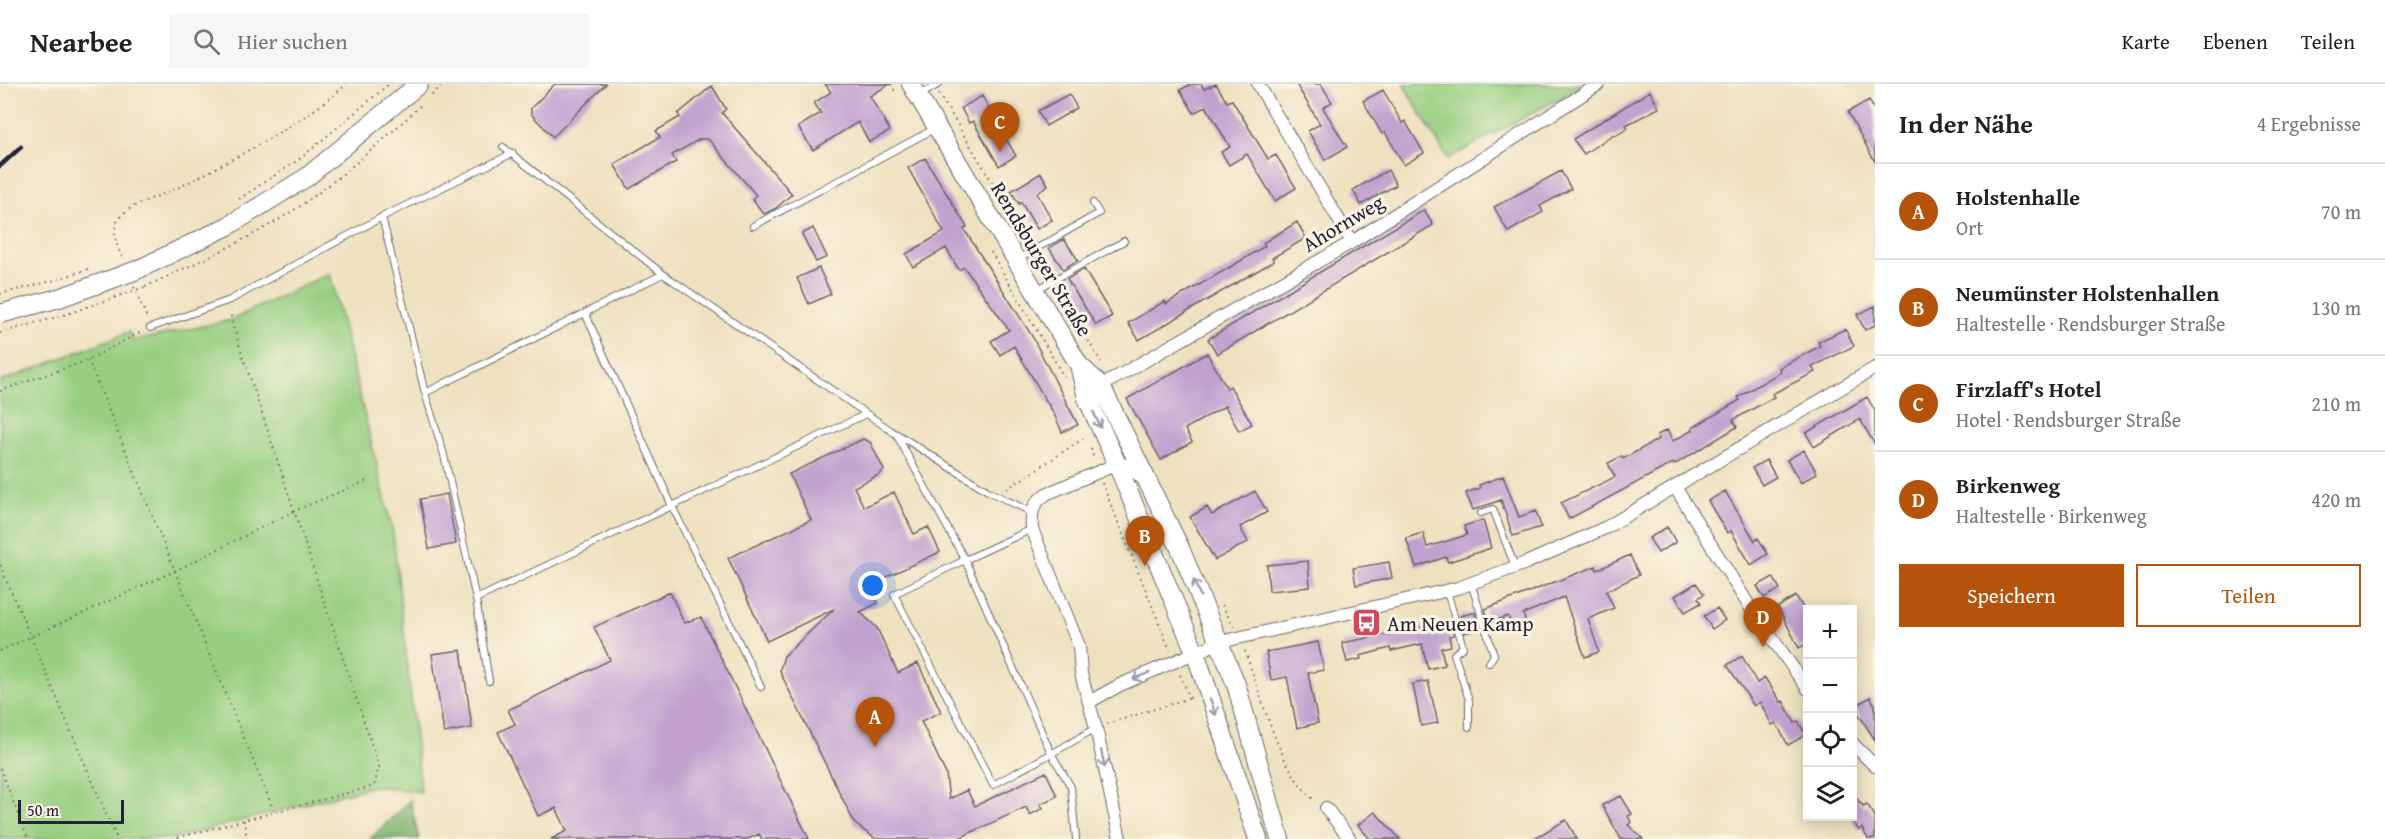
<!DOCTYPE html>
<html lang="de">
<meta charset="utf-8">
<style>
body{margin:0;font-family:"Gentium Book Plus",serif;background:#f6f6f6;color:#222}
.controls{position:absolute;right:18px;bottom:18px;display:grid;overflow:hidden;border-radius:0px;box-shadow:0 3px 15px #0003}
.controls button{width:54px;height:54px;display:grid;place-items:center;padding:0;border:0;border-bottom:2px solid #e0e0e0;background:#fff;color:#222;font:30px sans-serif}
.scale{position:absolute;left:18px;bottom:15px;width:106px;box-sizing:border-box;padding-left:6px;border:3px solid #22223b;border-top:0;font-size:16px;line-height:21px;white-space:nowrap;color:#22223b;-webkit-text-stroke:4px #fcf5e5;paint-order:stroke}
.you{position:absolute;left:873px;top:502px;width:21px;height:21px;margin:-15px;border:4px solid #fff;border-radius:50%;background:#1a73e8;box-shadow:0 0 0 9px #1a73e833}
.badge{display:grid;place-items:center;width:39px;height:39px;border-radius:50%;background:#b45309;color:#fff;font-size:20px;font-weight:700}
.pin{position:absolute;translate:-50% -50px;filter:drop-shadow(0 2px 3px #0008)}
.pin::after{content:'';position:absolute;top:32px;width:21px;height:18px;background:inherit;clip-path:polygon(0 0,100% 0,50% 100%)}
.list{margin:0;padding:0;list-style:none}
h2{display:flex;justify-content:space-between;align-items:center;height:78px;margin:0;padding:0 24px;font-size:26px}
h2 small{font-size:20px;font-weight:400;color:#767676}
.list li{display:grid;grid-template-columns:39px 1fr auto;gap:18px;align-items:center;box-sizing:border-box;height:96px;padding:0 24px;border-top:2px solid #e0e0e0}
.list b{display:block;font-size:22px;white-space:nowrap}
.list p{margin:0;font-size:20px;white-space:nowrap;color:#767676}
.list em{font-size:20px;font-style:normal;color:#767676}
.actions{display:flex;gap:12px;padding:18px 24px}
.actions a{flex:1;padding:14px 0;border:2px solid #b45309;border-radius:0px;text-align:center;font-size:21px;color:#b45309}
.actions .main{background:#b45309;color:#fff}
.icon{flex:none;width:33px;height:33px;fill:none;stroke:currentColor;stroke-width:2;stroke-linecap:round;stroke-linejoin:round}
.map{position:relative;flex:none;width:1875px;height:755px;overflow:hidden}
header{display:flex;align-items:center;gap:36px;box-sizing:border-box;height:84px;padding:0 30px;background:#fff;border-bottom:2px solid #e0e0e0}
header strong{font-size:28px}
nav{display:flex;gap:33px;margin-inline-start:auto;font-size:21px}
.search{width:420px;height:54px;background:#f6f6f6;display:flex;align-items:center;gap:15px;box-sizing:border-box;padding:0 21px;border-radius:0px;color:#767676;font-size:22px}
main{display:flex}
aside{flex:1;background:#fff}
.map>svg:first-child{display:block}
</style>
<header>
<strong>Nearbee</strong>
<div class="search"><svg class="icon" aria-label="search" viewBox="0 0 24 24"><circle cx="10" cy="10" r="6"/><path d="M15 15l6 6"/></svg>Hier suchen</div>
<nav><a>Karte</a><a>Ebenen</a><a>Teilen</a></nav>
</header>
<main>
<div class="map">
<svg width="1875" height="755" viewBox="0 0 1875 755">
<rect width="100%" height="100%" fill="#fcf5e5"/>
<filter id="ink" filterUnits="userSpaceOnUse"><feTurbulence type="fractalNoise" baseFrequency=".0167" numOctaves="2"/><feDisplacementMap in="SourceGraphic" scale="12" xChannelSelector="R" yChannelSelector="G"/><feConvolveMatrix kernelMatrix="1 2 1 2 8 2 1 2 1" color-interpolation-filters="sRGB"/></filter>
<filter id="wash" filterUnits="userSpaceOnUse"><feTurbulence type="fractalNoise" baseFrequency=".008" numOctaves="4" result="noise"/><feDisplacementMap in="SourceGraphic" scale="24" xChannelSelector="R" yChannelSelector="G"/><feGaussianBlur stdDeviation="1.35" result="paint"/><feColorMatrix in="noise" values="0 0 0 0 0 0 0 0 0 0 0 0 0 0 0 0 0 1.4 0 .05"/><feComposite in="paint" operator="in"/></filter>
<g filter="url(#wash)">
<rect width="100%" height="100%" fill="#eee1c0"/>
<path fill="#97ce80" stroke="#5c785e" stroke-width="1.5" d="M1403,0H1585L1448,75Z
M330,189L393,448L421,708L374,702L172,755H0V298L129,248L134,257L231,236Z"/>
<path fill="#79b16e" stroke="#4e6a54" stroke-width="1.5" d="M410,716L419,755H370Z"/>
<g id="blocks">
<path fill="#c0a1cf" d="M555,0H606L553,53L531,30V24Z
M825,0H890L870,12L890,47L869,58L858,38L813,66L798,43L821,29L814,19L831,8Z
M1191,0H1201L1204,5L1216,0L1227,18L1232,16L1268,75L1276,71L1296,104L1275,117L1247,70L1229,81L1221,68L1230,63L1206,22L1194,29L1180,6Z
M1296,0H1321L1332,18L1323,24L1347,63L1325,76L1308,47L1320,40Z
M712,2L726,25L722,29L792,110L776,124L764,130L752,115L756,111L708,55H700L672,71L676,78L629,105L614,80L660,53L656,47L680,33L678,30Z
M1383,6L1402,39L1405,37L1424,69L1404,81L1385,48L1382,50L1363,17Z
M1650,7L1659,24L1626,41L1628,44L1615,52L1614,50L1584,70L1573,55Z
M1069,10L1077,24L1046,42L1038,27Z
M982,12L1016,72L999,82L973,37L969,39L961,24Z
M1869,16L1875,27V78L1848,28Z
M925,74L967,143L964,145L1032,252L1078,341L1062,348L1054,330L1014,262L1000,271L991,257L1009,246L964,183L959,186L946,164L913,183L906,170L944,148L908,84Z
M1388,86L1396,101L1361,121L1353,106Z
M1561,87L1571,105L1540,122L1543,128L1508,148L1494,123Z
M1041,89L1048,101L1037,109L1052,136L1037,145L1021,118L1019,120L1011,107Z
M1424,126L1433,141L1217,270L1208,255Z
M1297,138L1306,154L1272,174L1274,177L1139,256L1128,239L1165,217L1166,220L1232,182L1265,162L1263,159Z
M813,144L827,173L816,178L802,150Z
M1064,155L1078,176L1063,185L1049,164Z
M819,184L831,210L809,220L797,194Z
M1084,185L1112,232L1096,241L1067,195Z
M1875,222V241L1865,246L1857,231Z
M1845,245L1854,262L1812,283L1815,288L1772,310L1774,313L1733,336L1737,343L1674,381L1673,379L1569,435L1561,419L1615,393L1608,379L1622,372L1623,375L1659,355L1657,351L1667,346L1673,357L1693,346L1692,344L1740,316L1738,313L1781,288L1779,284L1820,262L1818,258Z
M1207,269L1227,304L1230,302L1252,340L1239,347L1225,322L1185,345L1192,358L1161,376L1127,315Z
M1867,313L1875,327V361L1860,335L1814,363L1806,349Z
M863,355L870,358L884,386L879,391L854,403L864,423L894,408L914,450L928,443L940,468L869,501L878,519L860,528L877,544L898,589L918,579L941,628L921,637L946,690L949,715L967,706L975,722L1046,688L1057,712L1040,720L1043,724L1030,731L1026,723L957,755H876L855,740L781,590L780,585L784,572L834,525L767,557L728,474L811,436L789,390Z
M1804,366L1817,389L1801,399L1787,376Z
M1766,376L1776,393L1762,401L1752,384Z
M1503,392L1519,433L1536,427L1541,443L1513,452L1501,416L1473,426L1466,409L1480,404L1479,401Z
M1255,407L1267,428L1240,443L1248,458L1215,476L1190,433L1207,423L1212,431Z
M1725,407L1755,457L1758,454L1768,470L1751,481L1731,447L1727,449L1708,417Z
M447,410L456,460L429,465L420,415Z
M1483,436L1491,464L1448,478L1446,473L1416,483L1406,454L1423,449L1427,463L1467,451L1464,442Z
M1667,443L1676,458L1658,469L1649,454Z
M1630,471L1639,491L1606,507L1614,524L1588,535L1599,568L1585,573L1564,513L1523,530L1526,539L1513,544L1508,532L1489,539L1485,525L1596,482L1597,486Z
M1308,477L1310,503L1269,507L1267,481Z
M1389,478L1392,494L1356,501L1353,484Z
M1773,493L1780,505L1764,514L1757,502Z
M1696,499L1704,510L1698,514L1701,519L1685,528L1675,512Z
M670,508L684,539L701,533L809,755H762L759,750L748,755H551L567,747L556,724L538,732L498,648L515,640L508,626L610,576L594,543Z
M1796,512L1808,532V559L1799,564L1778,523Z
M1717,524L1725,536L1712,545L1704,532Z
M1472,529H1475L1479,542L1476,544V546L1464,549L1460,532Z
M1450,538L1454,551L1449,552L1451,562L1441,564L1445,581L1428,585L1422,560L1391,567L1390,564L1360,572L1361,575L1347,578L1342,559Z
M1318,558L1324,586L1308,589L1318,639L1297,644L1287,593L1271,596L1266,568Z
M461,566L472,644L444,649L432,570Z
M1742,572L1757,599L1765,594L1781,618L1783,617L1795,639L1798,637L1806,651L1788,661L1776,639L1772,641L1760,618L1754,622L1727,581Z
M1428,597L1438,639L1421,642L1413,600Z
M1870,613L1875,621V656L1854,623Z
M1852,708L1863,722L1867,720L1875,732V755H1868L1862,744L1859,746L1852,737Z
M1621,712L1632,730L1628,732L1631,738L1628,741L1643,755H1621L1602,721Z
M1375,728L1400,755H1370L1358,741Z
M1566,736L1577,755H1533Z"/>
</g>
</g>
<g filter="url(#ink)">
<use href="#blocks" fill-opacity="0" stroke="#69656a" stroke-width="1.5"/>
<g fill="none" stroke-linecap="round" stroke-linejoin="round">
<defs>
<path id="lane" d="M919,12L939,0
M503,63L663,190L896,350L965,476L1032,445
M382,133L425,309L444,371L476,515L489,597
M753,142L934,45
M1018,175L1099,129L1093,119
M1036,206L1124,157
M585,229L673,424L761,603
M150,244L230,216L382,133L513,69
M425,309L663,190
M897,350L988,407L1031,428
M1481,429L1493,425L1515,483
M1471,499L1494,571L1489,579
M1447,507L1463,563L1454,570L1469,616V643
M476,515L866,330
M1076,755L1071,703L1051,669L965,476L894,510L993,701C1027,682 1063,665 1095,644"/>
<path id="street" d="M1258,0L1352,158
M1101,302L1352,158L1599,0
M1675,403L1748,520L1808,605
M1089,618L1120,601L1220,558L1458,504L1526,479L1607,443L1875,284
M1852,659L1875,682
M1326,724L1350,755
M1120,755L1096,644L1081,590L1079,562L1032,445C1031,429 1032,420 1046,410L1117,380L1127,381L1143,395"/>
<path id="primary" d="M911,0L1079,281L1087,314L1117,380L1195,568L1258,755
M137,186L228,142L307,93L419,0
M1079,281L1101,302L1180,464L1236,600L1280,755"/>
</defs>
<use href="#lane" stroke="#69656a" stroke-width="8"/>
<use href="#street" stroke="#69656a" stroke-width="14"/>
<use href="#primary" stroke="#69656a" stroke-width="20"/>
<path stroke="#69656a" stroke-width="2" stroke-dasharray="1.5 4.5" stroke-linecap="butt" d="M891,0L896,9
M939,10L1028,157
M432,11L443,0
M239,115L301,74L389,0
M991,168L1064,293
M122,173C117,162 112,150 117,138C125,122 152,115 168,108C190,99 211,86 233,75C274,52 312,31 347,0
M1039,174L1047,187
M134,203L147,234
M145,203C204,175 265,149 317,110C354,82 388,52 421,21
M1058,205L1101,278
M88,276L274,727
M0,307L88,276L141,248
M1091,365L1094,376
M1102,399L1170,566
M1007,405L1087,352
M0,481L117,755
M1222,521L1234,543
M0,567L177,486L294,427L369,396
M1245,567C1260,608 1281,692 1316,717
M1180,591L1190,614L1195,613
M1107,640L1190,614
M0,684L28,755
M244,736L247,755
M172,755L374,702L379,683L231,236V227"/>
<use href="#lane" stroke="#fff" stroke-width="6"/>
<use href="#street" stroke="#fff" stroke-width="12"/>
<use href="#primary" stroke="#fff" stroke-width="18"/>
<path stroke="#22223b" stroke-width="4.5" d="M0,82L21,63"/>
<defs>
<path id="primary-bridge" d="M0,230L59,214L137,186"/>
</defs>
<use href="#primary-bridge" stroke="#69656a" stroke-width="20" stroke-linecap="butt"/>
<path stroke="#69656a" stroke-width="2" stroke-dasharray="1.5 4.5" stroke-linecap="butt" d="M0,210L52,197L88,185
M0,249L64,231L145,203"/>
<use href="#primary-bridge" stroke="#fff" stroke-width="18"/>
</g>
<defs><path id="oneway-shaft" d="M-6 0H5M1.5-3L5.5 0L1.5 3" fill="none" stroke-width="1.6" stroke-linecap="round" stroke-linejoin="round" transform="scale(1.5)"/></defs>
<g stroke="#9c9ca7">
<use href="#oneway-shaft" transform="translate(1097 336) rotate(66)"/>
<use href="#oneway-shaft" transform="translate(1197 504) rotate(-113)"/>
<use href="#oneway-shaft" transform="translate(1141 592) rotate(157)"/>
<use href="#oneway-shaft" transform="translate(1213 623) rotate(71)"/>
<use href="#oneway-shaft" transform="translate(1103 675) rotate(78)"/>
</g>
</g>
<defs>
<symbol id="bus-square" viewBox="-11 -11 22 22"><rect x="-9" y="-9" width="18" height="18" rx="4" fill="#d1495b" stroke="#fcf5e5"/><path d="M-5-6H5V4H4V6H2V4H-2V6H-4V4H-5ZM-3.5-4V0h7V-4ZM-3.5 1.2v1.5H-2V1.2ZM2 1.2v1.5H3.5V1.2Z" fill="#fff"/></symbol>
</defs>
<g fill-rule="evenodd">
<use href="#bus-square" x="1350" y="522" width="33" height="33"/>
</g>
<g text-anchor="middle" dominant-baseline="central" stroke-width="6" stroke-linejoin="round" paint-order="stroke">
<g font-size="21" fill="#22223b" stroke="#fcf5e5">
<text transform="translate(1343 139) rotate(-31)">Ahornweg</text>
<text transform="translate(1042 175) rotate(59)">Rendsburger Straße</text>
</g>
<g font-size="21" fill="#22223b" stroke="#fcf5e5" text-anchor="start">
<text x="1387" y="539">Am Neuen Kamp</text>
</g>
</g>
</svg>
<div class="controls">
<button>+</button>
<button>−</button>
<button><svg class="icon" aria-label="locate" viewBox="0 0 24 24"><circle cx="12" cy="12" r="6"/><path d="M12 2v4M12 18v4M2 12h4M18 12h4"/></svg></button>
<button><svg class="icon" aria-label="layers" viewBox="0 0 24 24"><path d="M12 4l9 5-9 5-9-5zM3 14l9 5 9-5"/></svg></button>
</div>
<div class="scale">50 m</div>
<div class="you"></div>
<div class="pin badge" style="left:875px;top:663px">A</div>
<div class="pin badge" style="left:1145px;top:482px">B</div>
<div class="pin badge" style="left:1000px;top:68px">C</div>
<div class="pin badge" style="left:1763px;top:563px">D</div>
</div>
<aside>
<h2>In der Nähe<small>4 Ergebnisse</small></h2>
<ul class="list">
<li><span class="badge">A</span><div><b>Holstenhalle</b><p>Ort</p></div><em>70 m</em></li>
<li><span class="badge">B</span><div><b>Neumünster Holstenhallen</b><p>Haltestelle · Rendsburger Straße</p></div><em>130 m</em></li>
<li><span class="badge">C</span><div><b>Firzlaff's Hotel</b><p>Hotel · Rendsburger Straße</p></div><em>210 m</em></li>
<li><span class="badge">D</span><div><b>Birkenweg</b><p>Haltestelle · Birkenweg</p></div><em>420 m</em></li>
</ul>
<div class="actions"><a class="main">Speichern</a><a>Teilen</a></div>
</aside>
</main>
